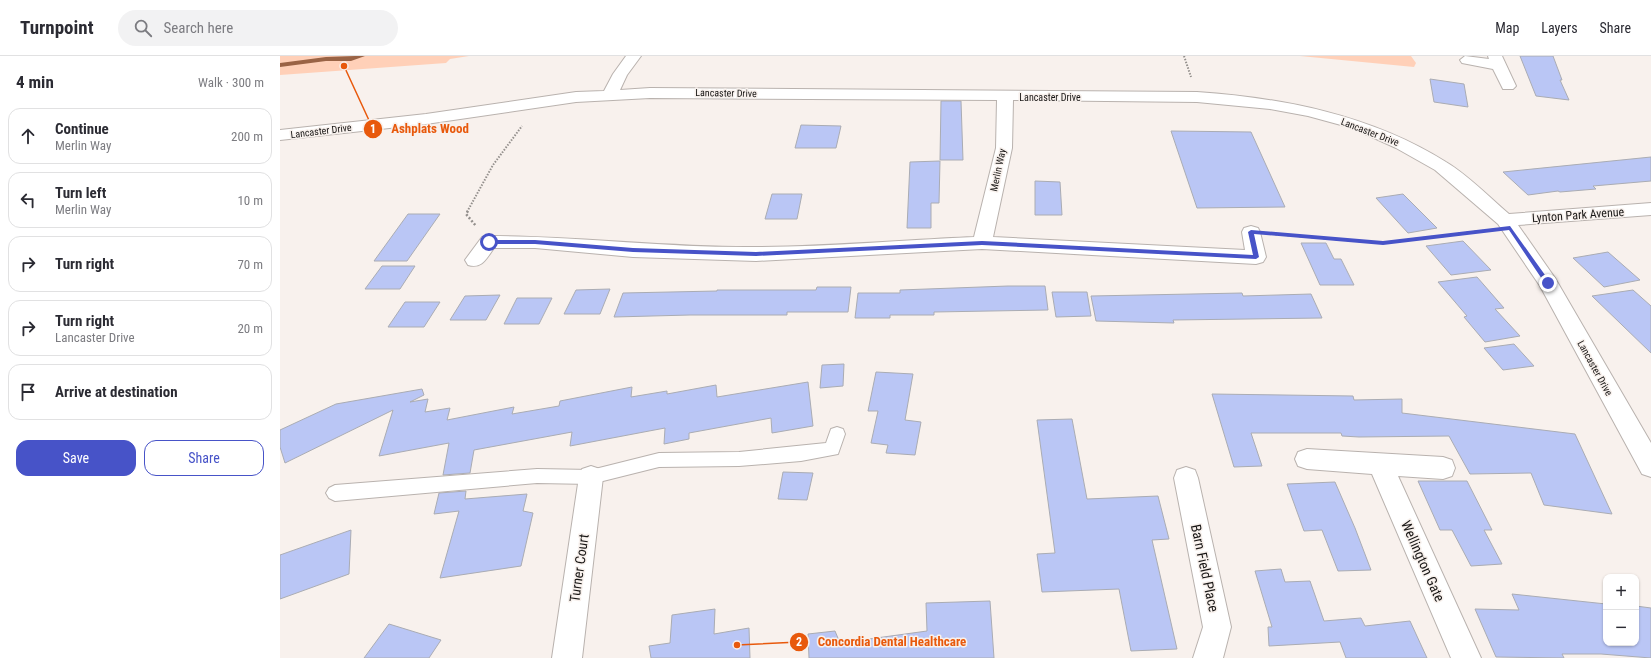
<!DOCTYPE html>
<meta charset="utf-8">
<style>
body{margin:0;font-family:"Roboto Condensed",sans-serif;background:#f2f2f3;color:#2b2b33}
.controls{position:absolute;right:12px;bottom:12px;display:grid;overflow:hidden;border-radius:8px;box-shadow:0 1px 3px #0004}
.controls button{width:36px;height:36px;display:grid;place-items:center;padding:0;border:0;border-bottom:1px solid #e1e1e2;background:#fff;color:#2b2b33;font:20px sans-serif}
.stop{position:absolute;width:12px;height:12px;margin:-9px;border:3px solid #4753c8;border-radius:50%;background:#fff}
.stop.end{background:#4753c8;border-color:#fff;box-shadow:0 1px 4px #0008}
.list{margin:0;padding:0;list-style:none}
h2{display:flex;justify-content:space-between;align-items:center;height:52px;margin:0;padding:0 16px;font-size:17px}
h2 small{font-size:13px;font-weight:400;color:#7c7c81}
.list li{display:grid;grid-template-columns:26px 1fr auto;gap:12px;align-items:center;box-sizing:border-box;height:56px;margin:0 8px 8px;padding:0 8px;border:1px solid #e1e1e2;border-radius:12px}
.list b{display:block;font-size:15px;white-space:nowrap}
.list p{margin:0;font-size:13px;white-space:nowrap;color:#7c7c81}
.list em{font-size:13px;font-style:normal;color:#7c7c81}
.actions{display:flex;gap:8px;padding:12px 16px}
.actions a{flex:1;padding:9px 0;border:1px solid #4753c8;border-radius:12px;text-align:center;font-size:14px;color:#4753c8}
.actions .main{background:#4753c8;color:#fff}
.icon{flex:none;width:22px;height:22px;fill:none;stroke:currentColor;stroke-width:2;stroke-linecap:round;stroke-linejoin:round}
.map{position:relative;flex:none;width:1371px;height:602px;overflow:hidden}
header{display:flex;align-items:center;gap:24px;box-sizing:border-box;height:56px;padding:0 20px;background:#fff;border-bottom:1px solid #e1e1e2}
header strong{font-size:19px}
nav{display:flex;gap:22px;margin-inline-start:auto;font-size:14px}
.search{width:280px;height:36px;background:#f2f2f3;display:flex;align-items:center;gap:10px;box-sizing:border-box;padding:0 14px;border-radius:22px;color:#7c7c81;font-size:15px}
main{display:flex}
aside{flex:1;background:#fff}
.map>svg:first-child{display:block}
</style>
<header>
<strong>Turnpoint</strong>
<div class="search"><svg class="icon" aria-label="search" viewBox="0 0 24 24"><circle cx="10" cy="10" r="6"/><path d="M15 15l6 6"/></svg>Search here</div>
<nav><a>Map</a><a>Layers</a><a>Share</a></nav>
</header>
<main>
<aside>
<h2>4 min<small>Walk · 300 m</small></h2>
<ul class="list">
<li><svg class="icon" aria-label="ahead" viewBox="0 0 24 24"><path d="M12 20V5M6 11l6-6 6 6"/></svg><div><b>Continue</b><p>Merlin Way</p></div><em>200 m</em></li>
<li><svg class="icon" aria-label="left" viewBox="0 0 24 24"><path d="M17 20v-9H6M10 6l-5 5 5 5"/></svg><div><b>Turn left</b><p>Merlin Way</p></div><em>10 m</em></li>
<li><svg class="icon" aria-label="right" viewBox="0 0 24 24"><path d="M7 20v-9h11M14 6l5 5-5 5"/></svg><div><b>Turn right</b></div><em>70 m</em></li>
<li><svg class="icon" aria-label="right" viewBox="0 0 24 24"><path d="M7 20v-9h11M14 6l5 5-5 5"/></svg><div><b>Turn right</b><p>Lancaster Drive</p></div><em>20 m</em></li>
<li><svg class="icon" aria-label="arrive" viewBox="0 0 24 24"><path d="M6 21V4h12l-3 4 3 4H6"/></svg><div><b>Arrive at destination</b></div></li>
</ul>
<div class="actions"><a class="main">Save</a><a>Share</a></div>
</aside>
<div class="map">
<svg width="1371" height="602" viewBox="0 0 1371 602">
<rect width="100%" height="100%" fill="#f8f1ed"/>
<path fill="#ffd0b8" d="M0,0H189L170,3L166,7L0,19Z
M1020,0H1131L1136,7L1134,11Z"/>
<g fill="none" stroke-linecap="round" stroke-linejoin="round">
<path fill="#9a6345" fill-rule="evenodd" d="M75,0H85L71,5H46L0,11V7L46,1Z"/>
</g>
<path fill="#bac6f5" stroke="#aaacb3" d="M1240,0H1273L1282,24H1280L1289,44L1256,40Z
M1150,23L1184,28L1188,51L1154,46Z
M661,45H681L683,104H660Z
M521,69L561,70L556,92H515Z
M891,75L971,76L1005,151L917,152Z
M1371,101V125L1313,130L1316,133L1280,136L1278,135L1248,139L1223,116Z
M660,105L659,147H651V172H627L630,106Z
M755,125L780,126L782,159H755Z
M492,138H522L517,163H485Z
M1123,138L1157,172L1128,177L1096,142Z
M128,158H160L127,205H94Z
M1183,185L1211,214L1171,219L1146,190Z
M1021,187H1046L1054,203H1061L1074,229H1040Z
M1328,196L1360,224L1324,231L1293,202Z
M102,210H135L120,233H85Z
M1197,221L1224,252L1215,253L1240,280L1205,286L1184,261L1187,260L1158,226Z
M728,230H765L768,254L654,256V259H610V262H575L578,237H620V234Z
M537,231H571L568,256H507V259H410L334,261L343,237L437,235V234H536Z
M330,233L320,258H284L296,234Z
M1353,234L1371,250V297L1312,240Z
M772,236H807L811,260L776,261Z
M962,237L963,240L1031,238L1042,262L893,264L894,267L816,265L811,240Z
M220,239L206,264H170L185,240Z
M237,242H272L259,268H224Z
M125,246H160L144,271H108Z
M1234,288L1254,310L1223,314L1204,292Z
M564,308L563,330L540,332L542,309Z
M596,316L633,318L625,364L641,366L635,399L606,397L608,389L591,387L598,355H588Z
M528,326L533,370L492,377L491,362L409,377V383L384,388L385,372L290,390L292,376L194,394L190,417L163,419L169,387L99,400L113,354L5,407L0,391V374L56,348L142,333L144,339L130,346L148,343L145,356L170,352L167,364L234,351L232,358L279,350L280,345L352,331L351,341L387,335V338L436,329L437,341Z
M932,338L1073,340L1074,344L1122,343V357L1295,378L1332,458L1264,449L1251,417L1190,418L1169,380L1079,381L1062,380L1061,377H971L982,410L954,411Z
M792,363L807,443L878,440L889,483L872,484L897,593L851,595L839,533L762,536L757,498L775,497L757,364Z
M503,416L533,417L527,444L498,443Z
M1138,425H1187L1212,474H1204L1222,508L1191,510L1172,474H1160Z
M1055,426L1075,472L1091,514L1058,515L1042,474L1024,475L1007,428Z
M186,435L185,443L247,438L243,455L253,457L241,510L160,522L179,455L154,458L159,437Z
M71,474L69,518L0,543V499Z
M1001,513L1005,526L1030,525L1044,565L1081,562L1085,570L1130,565L1147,602H1066L1060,586L989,590L988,571H992L975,515Z
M1232,538L1326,548V587H1356V550L1371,552V602L1321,598H1282L1284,602L1216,601L1195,553L1239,554Z
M710,545L714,602H529L528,578L555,575L560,587L647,575L646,547Z
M435,553L434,578L469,572L470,602H371L369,590L390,587L392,559Z
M109,568L161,584L149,602H84Z"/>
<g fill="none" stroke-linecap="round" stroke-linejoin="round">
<defs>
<path id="service" d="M557,371L563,373L565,378L558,398L521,405L459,410L379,411L311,428L257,427L55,445L49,442L46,437L49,432L55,429L257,413L311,414L379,397L459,396L546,387L551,373Z"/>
<path id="minor" d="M346,0H361L347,19L340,34L370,32L917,36C1004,42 1091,59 1166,106C1188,119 1209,141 1229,158L1371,147V159L1238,169L1275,222L1371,387V421L1362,418L1260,230L1218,168L1155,114L1116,92L1072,72L1028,60L990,53L917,46L733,44L732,92L713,181L965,194L962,176L964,172L971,170L978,172L980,176L986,201L983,206L976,208L702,193L476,205L353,201L255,192H214C206,203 202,213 188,209L185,204L202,181L209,180C298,180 387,192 476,191C547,191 622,184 694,181L716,92L717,44L370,42L296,46L146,68L0,84V74L146,58L296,36L324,35L333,18Z
M1185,0L1209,3L1208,0H1222L1236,30L1233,33H1223L1213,13L1182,7L1180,4Z
M1027,393L1163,401L1172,404L1175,412L1172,420L1163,423L1118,420L1201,602H1171L1092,418L1027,413L1018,410L1015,403L1018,396Z
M311,410L320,413L323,421L302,602H272L299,421L302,413Z
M906,411L915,414L918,422L951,571L943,602H913L923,571L894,422L897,414Z"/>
</defs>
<use href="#service" stroke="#b9b2ae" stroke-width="2"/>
<use href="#minor" stroke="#b9b2ae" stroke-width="2"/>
<path stroke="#938f8c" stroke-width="2" stroke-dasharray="1.5 1.5" stroke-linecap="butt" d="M904,0L911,21
M187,156L213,109L242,70"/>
<path stroke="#938f8c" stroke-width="2.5" stroke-dasharray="2 2" stroke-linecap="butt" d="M188,155L186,158L196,170
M995,178L1103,187L1203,175"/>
<use href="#service" fill="#fff" fill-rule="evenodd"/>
<use href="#minor" fill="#fff" fill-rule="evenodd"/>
</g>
<path fill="#4753c8" d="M1230,170L1270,226V229H1266L1229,174L1103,189L974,178L979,201L976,203L702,189L476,200L353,196L255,188H209L206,186L209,184H255L353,192L476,196L702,185L973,199L968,176L971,174L1103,185Z"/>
<g text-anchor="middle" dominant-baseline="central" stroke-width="3" stroke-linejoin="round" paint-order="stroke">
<g font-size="10" fill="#181615" stroke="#f8f1ed">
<text transform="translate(446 37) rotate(1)">Lancaster Drive</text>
<text x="770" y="41">Lancaster Drive</text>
<text transform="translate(41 75) rotate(-7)">Lancaster Drive</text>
<text transform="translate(1090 76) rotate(21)">Lancaster Drive</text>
<text transform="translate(718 114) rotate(-78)">Merlin Way</text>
<text transform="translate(1315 312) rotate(61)">Lancaster Drive</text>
</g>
<g font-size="12" fill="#181615" stroke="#f8f1ed">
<text transform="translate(1298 159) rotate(-4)">Lynton Park Avenue</text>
</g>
<g font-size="14" fill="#181615" stroke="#f8f1ed">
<text transform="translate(1143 505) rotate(66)">Wellington Gate</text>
<text transform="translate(299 512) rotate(-82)">Turner Court</text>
<text transform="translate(925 512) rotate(78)">Barn Field Place</text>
</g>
</g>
<path fill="none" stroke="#e8590c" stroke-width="1.5" d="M64 10L93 73M457 589L519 586"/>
<g fill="#e8590c" stroke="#f8f1ed" stroke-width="1.5">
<circle cx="64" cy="10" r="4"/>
<circle cx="457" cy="589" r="4"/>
<circle cx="93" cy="73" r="10"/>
<circle cx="519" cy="586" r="10"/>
</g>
<g font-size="12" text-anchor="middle" font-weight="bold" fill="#fff">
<text x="93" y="77">1</text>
<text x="519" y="590">2</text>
</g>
<g font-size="13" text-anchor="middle" font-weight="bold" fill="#e8590c" stroke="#f8f1ed" stroke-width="3" stroke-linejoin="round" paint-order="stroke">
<text x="150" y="77">Ashplats Wood</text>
<text x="612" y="590">Concordia Dental Healthcare</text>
</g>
</svg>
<div class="controls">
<button>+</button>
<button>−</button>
</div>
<div class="stop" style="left:209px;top:186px"></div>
<div class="stop end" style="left:1268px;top:227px"></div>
</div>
</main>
